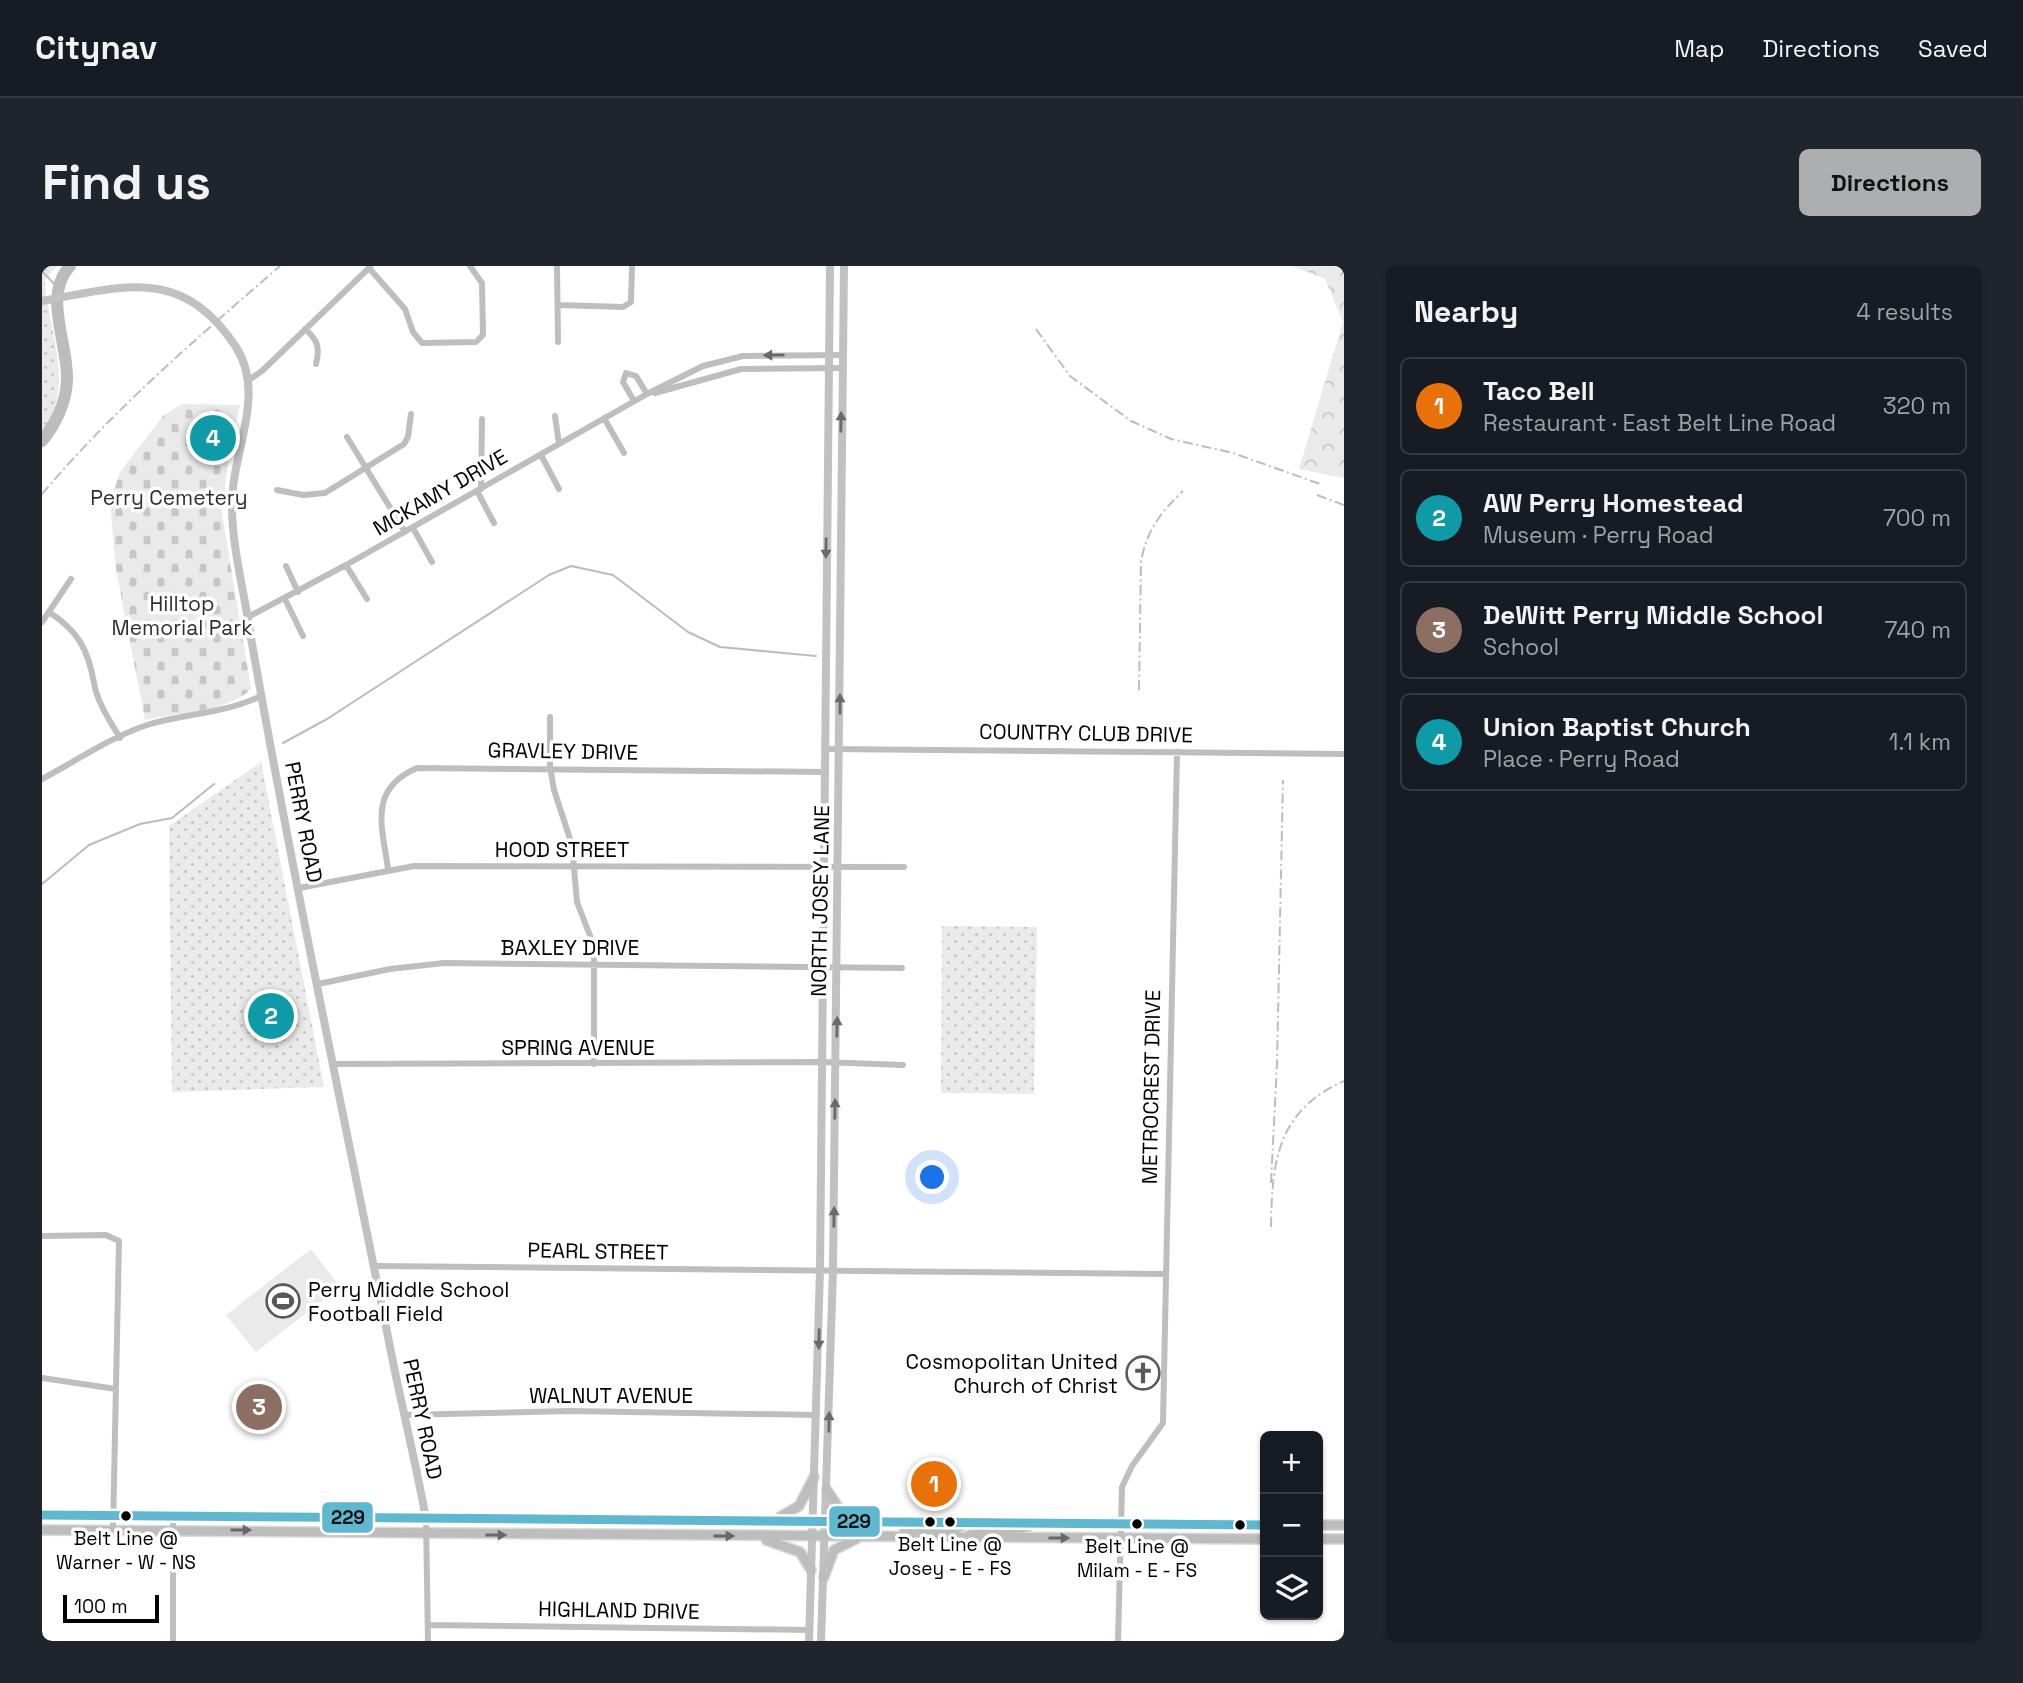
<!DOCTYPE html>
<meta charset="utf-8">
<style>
body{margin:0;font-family:"Space Grotesk",sans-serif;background:#20242c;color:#f1f3f6}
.controls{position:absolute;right:21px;bottom:21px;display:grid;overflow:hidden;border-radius:10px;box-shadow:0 2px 5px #0004}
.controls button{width:63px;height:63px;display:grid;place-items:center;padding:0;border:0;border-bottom:2px solid #363941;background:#171b24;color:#f1f3f6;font:35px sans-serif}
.scale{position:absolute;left:21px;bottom:18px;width:96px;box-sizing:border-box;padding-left:7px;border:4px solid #000;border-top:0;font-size:19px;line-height:24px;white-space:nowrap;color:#000;-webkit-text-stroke:5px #fff;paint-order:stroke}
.you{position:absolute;left:891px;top:912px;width:24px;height:24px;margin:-18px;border:5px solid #fff;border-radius:50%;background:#1a73e8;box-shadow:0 0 0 10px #1a73e833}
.badge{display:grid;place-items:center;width:46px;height:46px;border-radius:50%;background:#adaeaf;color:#fff;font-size:23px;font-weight:700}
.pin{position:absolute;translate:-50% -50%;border:4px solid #fff;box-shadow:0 2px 7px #0006}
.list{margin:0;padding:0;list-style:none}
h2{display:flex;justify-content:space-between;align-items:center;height:91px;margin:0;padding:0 28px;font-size:30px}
h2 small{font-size:23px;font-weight:400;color:#9ea1a6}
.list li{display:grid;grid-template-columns:46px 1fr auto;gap:21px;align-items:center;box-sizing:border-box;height:98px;margin:0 14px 14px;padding:0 14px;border:2px solid #363941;border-radius:10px}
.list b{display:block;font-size:26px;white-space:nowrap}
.list p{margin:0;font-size:23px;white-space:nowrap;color:#9ea1a6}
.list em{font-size:23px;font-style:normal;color:#9ea1a6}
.icon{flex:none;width:38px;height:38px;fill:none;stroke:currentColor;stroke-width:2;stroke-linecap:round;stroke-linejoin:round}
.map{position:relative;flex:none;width:1302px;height:1375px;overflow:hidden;border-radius:10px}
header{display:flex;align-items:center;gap:42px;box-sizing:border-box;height:98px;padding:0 35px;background:#171b24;border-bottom:2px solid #363941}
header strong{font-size:33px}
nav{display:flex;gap:38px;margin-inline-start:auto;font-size:24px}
.intro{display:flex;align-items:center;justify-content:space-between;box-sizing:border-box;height:168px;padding:0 42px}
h1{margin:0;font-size:49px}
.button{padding:18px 32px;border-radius:10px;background:#adaeaf;color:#111;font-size:24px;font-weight:700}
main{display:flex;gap:42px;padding:0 42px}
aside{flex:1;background:#171b24;border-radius:10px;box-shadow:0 2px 5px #0004}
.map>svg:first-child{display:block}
</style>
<header>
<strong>Citynav</strong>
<nav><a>Map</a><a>Directions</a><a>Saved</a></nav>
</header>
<div class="intro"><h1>Find us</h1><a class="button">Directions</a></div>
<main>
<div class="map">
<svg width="1302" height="1375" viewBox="0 0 1302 1375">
<defs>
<pattern id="grass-dots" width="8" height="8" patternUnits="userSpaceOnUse" patternTransform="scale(1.75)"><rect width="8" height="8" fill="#eaeaea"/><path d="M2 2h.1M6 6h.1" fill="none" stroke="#c7c7c7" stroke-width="1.8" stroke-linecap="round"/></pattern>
<pattern id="forest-crowns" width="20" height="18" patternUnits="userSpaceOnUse" patternTransform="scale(1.75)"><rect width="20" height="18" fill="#eaeaea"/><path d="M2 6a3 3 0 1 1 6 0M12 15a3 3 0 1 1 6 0" fill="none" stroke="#c7c7c7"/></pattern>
<pattern id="cemetery-stones" width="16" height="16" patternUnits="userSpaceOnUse" patternTransform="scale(1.75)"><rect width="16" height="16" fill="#eaeaea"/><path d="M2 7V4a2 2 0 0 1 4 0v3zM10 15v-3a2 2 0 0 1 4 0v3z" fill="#c7c7c7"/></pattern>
</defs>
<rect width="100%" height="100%" fill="#fff"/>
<path fill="url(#grass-dots)" d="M0,0H15L3,14C5,63 35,121 0,166Z
M219,496L282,821L130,826L127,560Z
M900,660L995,661L992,828L899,827Z"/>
<path fill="url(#forest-crowns)" d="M1250,0H1302V212L1257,203L1301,56L1283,13Z"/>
<path fill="url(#cemetery-stones)" d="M140,138L198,139L187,188L180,247L209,423C184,447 136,446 103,454L74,303L68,236L78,206L121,150Z"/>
<path fill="#eaeaea" d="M269,983L298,1021L214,1086L184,1049Z"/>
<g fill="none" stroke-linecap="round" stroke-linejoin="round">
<path stroke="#bcbcbc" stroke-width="2" d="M0,5L15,21
M241,477L285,453L507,309L529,300L571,309L646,366L678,381L774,390
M0,618L47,579L98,558L130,552L172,518"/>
<path stroke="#bcbcbc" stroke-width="12" d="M0,175C13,159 24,137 25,115C27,79 0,29 28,0"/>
<defs>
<path id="primary" d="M785,1224L798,1244L812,1253
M0,1249L1223,1259
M738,1251L757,1240L772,1211
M1276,1259H1302
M0,1264L1223,1273
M862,1266L913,1264L923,1257
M926,1270C945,1259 967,1269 987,1260
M1276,1273H1302
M724,1274L758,1286L769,1304
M782,1311L792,1284L814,1273"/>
</defs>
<use href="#primary" stroke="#dbdbdb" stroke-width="12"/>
<path stroke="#bebebe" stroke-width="6" d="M515,0L516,76
M327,2L363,43L371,66L380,77L434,76L441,69L440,17L428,0
M516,39L581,41L589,36L590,0
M263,63C276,74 278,82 274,98
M207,114L220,105L328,1
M613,127L699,103L801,102
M592,135L581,116L584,107L594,110L605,128
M513,150L517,178
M562,152L582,187
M305,171L363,266
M499,189L517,223
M439,223L440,153
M235,224L261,229L283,227L362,178L366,171L369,148
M435,225L452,257
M371,262L390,296
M304,299L325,333
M244,300L256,326
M243,333L261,370
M7,346C36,365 46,383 52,417C55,436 68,455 78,472
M206,351L304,299L605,128L661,100L701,90L801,89
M0,356L29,313
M508,451V501L512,524L530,579L535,636L552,680V798
M785,483L1302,488
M0,513C34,495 69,471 105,459C144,447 182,448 219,430
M346,603C340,560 326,523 375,502L784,506
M257,622L372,600L862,601
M276,718L348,703L402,697L860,702
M292,798L780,796L861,799
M0,970L64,969L77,975L71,1264
M333,1000L1123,1008
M0,1112L74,1123
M362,1149L528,1145L775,1149
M131,1248V1375
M384,1253L386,1375
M386,1359L768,1364
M1076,1375L1080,1221L1090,1200L1121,1157L1135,486"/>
<path stroke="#c1c1c1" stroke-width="8" d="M0,35C84,20 140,0 194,81C225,130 189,187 190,240C190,280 201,320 207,360C249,603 301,845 349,1086C360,1142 374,1197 384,1253
M767,1375L778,1004L788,0
M779,1375L791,1004L802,0"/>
<use href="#primary" stroke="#bdbdbd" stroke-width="9"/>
<path stroke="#bdbdbd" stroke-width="2" stroke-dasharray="10 3.5 2 3.5" stroke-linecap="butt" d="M994,63L1028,110L1089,155L1129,173L1191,187L1278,218
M0,228C73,142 153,74 238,0
M1275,229L1302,239
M1097,424L1099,295C1105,264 1119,246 1141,225
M1229,917L1235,797L1241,514
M1229,961C1230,895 1235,845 1302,815"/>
<defs>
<path id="bus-1" d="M0,1249L1223,1259"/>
</defs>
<use href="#bus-1" stroke="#fff" stroke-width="14"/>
<use href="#bus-1" stroke="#60b8d0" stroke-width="9"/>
</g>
<defs><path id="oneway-solid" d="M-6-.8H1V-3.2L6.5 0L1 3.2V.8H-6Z" transform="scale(1.75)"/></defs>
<g fill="#686868">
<use href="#oneway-solid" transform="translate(732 89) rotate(179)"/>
<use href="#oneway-solid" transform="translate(199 1264)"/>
<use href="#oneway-solid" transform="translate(454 1269)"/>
<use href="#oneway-solid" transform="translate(682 1270)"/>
<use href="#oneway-solid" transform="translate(1017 1272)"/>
</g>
<g fill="#6a6a6a">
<use href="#oneway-solid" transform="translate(799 156) rotate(-89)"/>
<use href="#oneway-solid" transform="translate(784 282) rotate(91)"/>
<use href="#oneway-solid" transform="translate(798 438) rotate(-90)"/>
<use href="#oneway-solid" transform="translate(795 761) rotate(-89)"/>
<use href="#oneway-solid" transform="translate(793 843) rotate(-89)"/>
<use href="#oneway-solid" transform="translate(792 951) rotate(-89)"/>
<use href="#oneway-solid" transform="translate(777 1073) rotate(91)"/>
<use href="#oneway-solid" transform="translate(787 1156) rotate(-89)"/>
</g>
<defs>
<symbol id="stadium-ring" viewBox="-11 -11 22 22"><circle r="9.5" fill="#fff" stroke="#595959" stroke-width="1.5"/><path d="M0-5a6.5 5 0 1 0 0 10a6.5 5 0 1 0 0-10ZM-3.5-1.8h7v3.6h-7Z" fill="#595959"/></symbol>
<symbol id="church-ring" viewBox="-11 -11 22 22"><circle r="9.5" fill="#fff" stroke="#595959" stroke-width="1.5"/><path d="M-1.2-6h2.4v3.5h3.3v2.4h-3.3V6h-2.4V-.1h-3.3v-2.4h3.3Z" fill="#595959"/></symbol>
</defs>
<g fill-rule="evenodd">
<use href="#stadium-ring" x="222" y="1016" width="38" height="38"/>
<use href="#church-ring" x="1082" y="1088" width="38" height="38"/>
</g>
<g fill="#000" stroke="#fff" stroke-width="2.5">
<circle cx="84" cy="1250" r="6"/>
<circle cx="888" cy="1256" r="6"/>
<circle cx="908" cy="1256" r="6"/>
<circle cx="1095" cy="1258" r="6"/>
<circle cx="1198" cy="1259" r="6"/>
</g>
<g text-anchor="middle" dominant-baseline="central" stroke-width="7" stroke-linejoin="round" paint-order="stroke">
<g font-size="19" fill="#000" stroke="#fff">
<text x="84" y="1272">Belt Line @<tspan x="84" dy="24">Warner - W - NS</tspan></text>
<text x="908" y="1278">Belt Line @<tspan x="908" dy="24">Josey - E - FS</tspan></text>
<text x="1095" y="1280">Belt Line @<tspan x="1095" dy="24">Milam - E - FS</tspan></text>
</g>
<g font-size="21" fill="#000" stroke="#fff">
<text transform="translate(398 226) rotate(-30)">MCKAMY DRIVE</text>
<text transform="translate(1044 467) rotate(1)">COUNTRY CLUB DRIVE</text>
<text transform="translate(521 485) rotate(1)">GRAVLEY DRIVE</text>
<text transform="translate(262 556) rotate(79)">PERRY ROAD</text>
<text x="520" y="583">HOOD STREET</text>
<text transform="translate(778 635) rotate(-89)">NORTH JOSEY LANE</text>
<text x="528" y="681">BAXLEY DRIVE</text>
<text x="536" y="781">SPRING AVENUE</text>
<text transform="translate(1109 821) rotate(-89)">METROCREST DRIVE</text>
<text transform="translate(556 985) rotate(1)">PEARL STREET</text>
<text x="569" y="1129">WALNUT AVENUE</text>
<text transform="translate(381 1153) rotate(78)">PERRY ROAD</text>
<text transform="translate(577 1344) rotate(1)">HIGHLAND DRIVE</text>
</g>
<g font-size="21" fill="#2f2f2f" stroke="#fff">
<text x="127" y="231">Perry Cemetery</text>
<text x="140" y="337">Hilltop<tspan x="140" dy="24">Memorial Park</tspan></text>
</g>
<g font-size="21" fill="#000" stroke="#fff" text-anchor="start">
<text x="266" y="1023">Perry Middle School<tspan x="266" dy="24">Football Field</tspan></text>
<text x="1076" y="1095" text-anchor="end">Cosmopolitan United<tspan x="1076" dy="24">Church of Christ</tspan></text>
</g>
</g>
<g stroke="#fff" stroke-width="2.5">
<rect x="279" y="1235" width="53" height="33" rx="7" fill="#60b8d0"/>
<rect x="786" y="1239" width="53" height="33" rx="7" fill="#60b8d0"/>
</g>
<g font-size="19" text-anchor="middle" font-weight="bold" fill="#111">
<text x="306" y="1258">229</text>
<text x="812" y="1262">229</text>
</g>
</svg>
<div class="controls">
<button>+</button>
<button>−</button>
<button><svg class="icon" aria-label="layers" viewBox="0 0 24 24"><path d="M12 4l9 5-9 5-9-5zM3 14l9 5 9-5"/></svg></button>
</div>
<div class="scale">100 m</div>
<div class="you"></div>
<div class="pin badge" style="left:892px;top:1218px;background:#e8710a">1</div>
<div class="pin badge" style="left:229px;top:750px;background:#0f9aa8">2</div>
<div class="pin badge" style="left:217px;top:1141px;background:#8d6e63">3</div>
<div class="pin badge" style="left:171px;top:172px;background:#0f9aa8">4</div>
</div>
<aside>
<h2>Nearby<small>4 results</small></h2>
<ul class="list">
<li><span class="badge" style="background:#e8710a">1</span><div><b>Taco Bell</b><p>Restaurant · East Belt Line Road</p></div><em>320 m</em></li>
<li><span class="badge" style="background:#0f9aa8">2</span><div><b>AW Perry Homestead</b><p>Museum · Perry Road</p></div><em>700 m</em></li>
<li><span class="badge" style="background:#8d6e63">3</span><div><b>DeWitt Perry Middle School</b><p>School</p></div><em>740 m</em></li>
<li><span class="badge" style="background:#0f9aa8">4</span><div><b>Union Baptist Church</b><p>Place · Perry Road</p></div><em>1.1 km</em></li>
</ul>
</aside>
</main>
